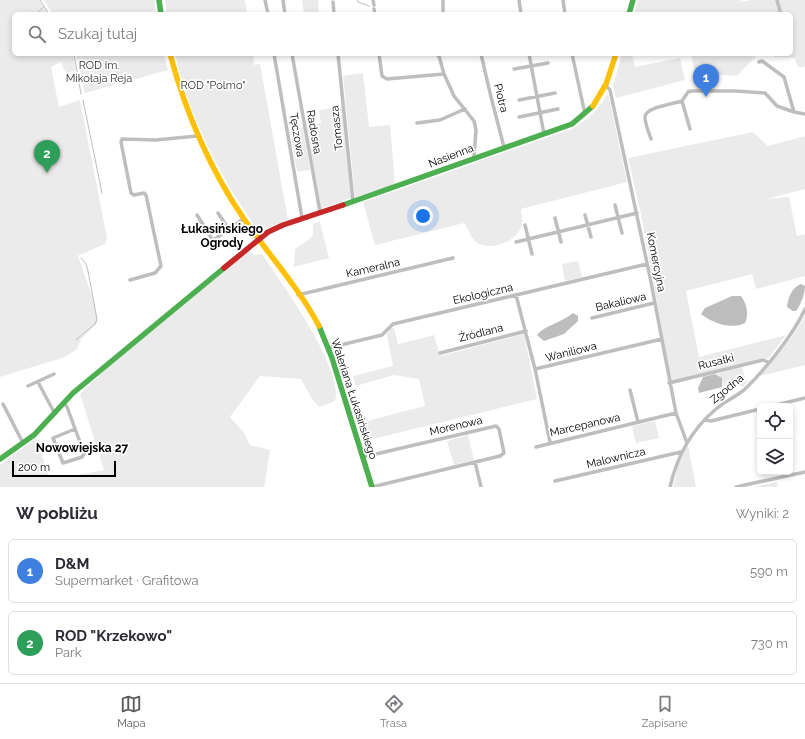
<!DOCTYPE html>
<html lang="pl">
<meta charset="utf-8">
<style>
body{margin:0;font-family:Raleway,sans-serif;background:#f7f7f7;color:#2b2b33}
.controls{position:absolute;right:12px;bottom:12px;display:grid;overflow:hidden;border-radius:6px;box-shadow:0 2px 6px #0003}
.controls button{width:36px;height:36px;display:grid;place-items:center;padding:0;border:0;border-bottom:1px solid #e1e1e2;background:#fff;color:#2b2b33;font:20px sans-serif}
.scale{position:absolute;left:12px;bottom:10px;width:104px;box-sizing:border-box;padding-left:4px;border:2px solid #000;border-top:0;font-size:11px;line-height:14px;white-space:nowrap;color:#000;-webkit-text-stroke:3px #fff;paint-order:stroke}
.you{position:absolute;left:423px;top:216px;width:14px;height:14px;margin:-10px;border:3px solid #fff;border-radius:50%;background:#1a73e8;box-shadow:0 0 0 6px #1a73e833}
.badge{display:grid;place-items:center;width:26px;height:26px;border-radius:50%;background:#595959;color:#fff;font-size:13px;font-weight:700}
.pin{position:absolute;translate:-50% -33px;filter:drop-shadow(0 1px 2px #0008)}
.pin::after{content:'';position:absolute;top:21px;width:14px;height:12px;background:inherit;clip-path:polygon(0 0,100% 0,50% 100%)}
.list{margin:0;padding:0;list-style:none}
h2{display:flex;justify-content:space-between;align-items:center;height:52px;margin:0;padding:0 16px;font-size:17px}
h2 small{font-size:13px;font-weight:400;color:#7c7c81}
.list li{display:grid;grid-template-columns:26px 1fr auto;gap:12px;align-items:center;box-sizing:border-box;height:64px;margin:0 8px 8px;padding:0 8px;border:1px solid #e1e1e2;border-radius:6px}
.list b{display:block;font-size:15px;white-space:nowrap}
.list p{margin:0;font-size:13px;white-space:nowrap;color:#7c7c81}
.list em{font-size:13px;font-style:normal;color:#7c7c81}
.icon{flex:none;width:22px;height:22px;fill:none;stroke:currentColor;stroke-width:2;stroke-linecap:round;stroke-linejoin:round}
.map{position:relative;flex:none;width:805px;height:487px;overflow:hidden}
.search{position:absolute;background:#fff;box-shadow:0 2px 6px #0003;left:12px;right:12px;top:12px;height:44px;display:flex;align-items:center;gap:10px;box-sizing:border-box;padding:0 14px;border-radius:6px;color:#7c7c81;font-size:15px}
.sheet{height:196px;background:#fff}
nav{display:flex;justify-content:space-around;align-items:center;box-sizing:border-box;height:56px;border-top:1px solid #e1e1e2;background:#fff;font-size:11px;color:#7c7c81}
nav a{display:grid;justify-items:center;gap:2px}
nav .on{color:#595959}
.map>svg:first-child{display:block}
</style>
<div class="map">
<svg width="805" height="487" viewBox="0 0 805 487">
<rect width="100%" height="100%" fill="#fff"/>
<path fill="#ebebeb" d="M0,0H39L48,14H14V54H73L76,70L66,73L61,62L51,67L59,107L80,100L107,238L105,244L68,260L78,256L93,299L98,322L81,339L77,349L65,357L0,377Z
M44,0H154L156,14H53Z
M165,0H245L247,14H167Z
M302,0H318L319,14H304Z
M638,0H744L733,3L752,0H805V66L799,68L794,58L776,57L765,54H791V14H634Z
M76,54H164L168,70L85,93Z
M175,54H253L254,65L260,64L288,220L267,228L260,233C221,179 190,119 175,54Z
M622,54H632L635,67L680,58L685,80L616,98L613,86Z
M691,54H758L737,76L695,73Z
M363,73L369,127L390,125L395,185L355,197L343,76Z
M608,93L627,182L521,209C521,213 523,220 522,224C519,242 489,252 476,242C471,238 468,228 464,223L375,245L363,202C432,179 500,153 569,130C586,122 599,109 608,93Z
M343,107L351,198L321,209L307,126L321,123L319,110Z
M303,127L310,170L297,172L290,129Z
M753,132L768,146L805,136V189L766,199L789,197L797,236L805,234V276L756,289L752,274L686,291L699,357L786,335L768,359L763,358L671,381L641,214L628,158Z
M320,222L329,258L294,267L295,249L307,241L313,235V224Z
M249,250L254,255L262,254C280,281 345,370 335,401L319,407L312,399L301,379L260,376L230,417L244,433L250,445L270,450L264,487H0V465L36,438L49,477L72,476L104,470L80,394L111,364Z
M578,261L582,277L565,281L562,264Z
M805,316V365L760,376L792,337Z
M391,328H394L398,344L434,335L440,356L524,334L537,399L369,440L363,422L425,406L419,379L394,375L356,386L353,376L393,366L387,335Z
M742,367L746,381L749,380L743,387L728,381L722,387L723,383L719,375L715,374Z
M655,421L659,438L636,443L632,426Z
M468,435L474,460L454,465L447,441Z
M688,445L696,487H673L678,465Z
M777,482L778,487H753Z"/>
<path fill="#bdbdbd" d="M801,284L805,286C805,293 801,305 796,311H793L787,307C788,298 792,287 801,284Z
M732,296H741C747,304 749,314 745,323C731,330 712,323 701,314L705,308Z
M573,313L578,316V321L564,334L544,341L537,335C545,325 563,322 573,313Z
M715,374L722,378V387L699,393L698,388L703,377Z"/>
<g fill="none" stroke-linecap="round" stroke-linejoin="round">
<path stroke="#bdbdbd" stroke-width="1" d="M40,0L49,14
M357,0L358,2L369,6
M36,14L44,7
M74,54L81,94
M83,100L102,193
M76,340L95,324L97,319L88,271L86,264L81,258"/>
<path stroke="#bebebe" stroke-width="3.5" d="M265,0L268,14
M283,0L285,14
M373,0L374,5
M443,0V14
M519,0L521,14
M563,0L565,14
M777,0L780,11
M333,2L334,14
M374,9L375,14
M274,54L302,218
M292,54L320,212
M338,54L353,201
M379,54L382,76L387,79L444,74L454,96L474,121L476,130L474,157
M436,54L439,56L444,74
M481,54L491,97L504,147
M529,54L544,134
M572,54L585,114
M759,62L762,61L784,77L794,112
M514,69L548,63
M606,86L610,90L650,277L676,413L687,443
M519,100L555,93
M682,101L690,129
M519,117L558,109
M417,123L440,120L465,109
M651,139C649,133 645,124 645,117C646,107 673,104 682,101L688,92L691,91H736L765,93L777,106L794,112L805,114
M615,205L622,233
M218,213L228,228
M197,215L212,239
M585,215L591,237
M555,218L561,242
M525,225L532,254
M516,242L637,213
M205,246L243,219
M130,280L155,273L161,266L146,195L144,193L134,195L131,193L121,142L122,139L156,140L197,136
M298,295L453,258
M516,295L535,369L550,442
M592,318L654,303
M328,348L382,335L393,324L647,264
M440,353L526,331
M535,369L662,339
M38,382L55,414
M669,383L763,360L768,362
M28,386L54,374
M630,390L638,422
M64,403L67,407L84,453V454L82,457L63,463L53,438L75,429
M3,404L23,443
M772,406L805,398
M705,420L711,421L760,409
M536,447L676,413
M363,457L496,426L499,429L504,453L500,456L372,487
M475,462L481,487
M555,481L681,452
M670,487C677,456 691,430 716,409C724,402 735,397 744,390C764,371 794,334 805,309
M736,487L805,472"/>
<path stroke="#4caf50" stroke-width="5.5" d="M159,0L161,14
M629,14L633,0
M343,205L572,124L593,106
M319,326L332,358L372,487
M0,459L34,435L73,393L224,268"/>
<path stroke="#ffc107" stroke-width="5.5" d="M170,54C186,113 209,168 244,219C269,255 299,288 319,326
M593,106L606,84L616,54"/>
<path stroke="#c62828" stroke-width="5.5" d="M224,268L268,232L283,225L343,205"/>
</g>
<g text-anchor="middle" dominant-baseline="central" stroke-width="3.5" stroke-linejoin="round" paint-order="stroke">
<g font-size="11" fill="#313131" stroke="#fff">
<text x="99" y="65">ROD im.<tspan x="99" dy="13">Mikołaja Reja</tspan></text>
<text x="213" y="85">ROD "Polmo"</text>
</g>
<g font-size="11" fill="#000" stroke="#fff">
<text transform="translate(501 98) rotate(76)">Piotra</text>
<text transform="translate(337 128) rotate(-96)">Tomasza</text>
<text transform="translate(314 132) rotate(80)">Radosna</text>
<text transform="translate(297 135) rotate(80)">Tęczowa</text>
<text transform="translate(451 156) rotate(-21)">Nasienna</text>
<text transform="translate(656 262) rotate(79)">Komercyjna</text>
<text transform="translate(373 268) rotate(-13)">Kameralna</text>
<text transform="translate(483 294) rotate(-13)">Ekologiczna</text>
<text transform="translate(621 302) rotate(-13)">Bakaliowa</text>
<text transform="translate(481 333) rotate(-14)">Źródlana</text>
<text transform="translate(571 352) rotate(-14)">Waniliowa</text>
<text transform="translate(716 362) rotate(-14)">Rusałki</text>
<text transform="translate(727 389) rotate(-39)">Zgodna</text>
<text transform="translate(354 399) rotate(72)">Waleriana Łukasińskiego</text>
<text transform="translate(585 425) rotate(-13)">Marcepanowa</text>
<text transform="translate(456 426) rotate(-13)">Morenowa</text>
<text transform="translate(616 458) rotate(-13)">Malownicza</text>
</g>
<g font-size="12" font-weight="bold" fill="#000" stroke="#fff">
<text x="222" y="229">Łukasińskiego<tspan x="222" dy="14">Ogrody</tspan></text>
<text x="82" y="448">Nowowiejska 27</text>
</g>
</g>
</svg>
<div class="controls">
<button><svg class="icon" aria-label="locate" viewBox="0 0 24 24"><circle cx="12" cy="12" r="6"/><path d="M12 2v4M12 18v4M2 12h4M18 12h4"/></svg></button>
<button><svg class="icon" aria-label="layers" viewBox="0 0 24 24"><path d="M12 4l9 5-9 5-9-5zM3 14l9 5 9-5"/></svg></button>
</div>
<div class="scale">200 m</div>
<div class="you"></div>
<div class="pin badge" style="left:706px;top:97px;background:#3f7fe0">1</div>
<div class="pin badge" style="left:47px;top:173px;background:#2e9e5b">2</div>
<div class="search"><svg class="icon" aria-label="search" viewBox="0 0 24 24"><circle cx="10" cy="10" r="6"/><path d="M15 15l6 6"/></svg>Szukaj tutaj</div>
</div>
<section class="sheet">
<h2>W pobliżu<small>Wyniki: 2</small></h2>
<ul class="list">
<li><span class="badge" style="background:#3f7fe0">1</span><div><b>D&amp;M</b><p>Supermarket · Grafitowa</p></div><em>590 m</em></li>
<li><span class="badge" style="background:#2e9e5b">2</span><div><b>ROD &quot;Krzekowo&quot;</b><p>Park</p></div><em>730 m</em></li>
</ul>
</section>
<nav>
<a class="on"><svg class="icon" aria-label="map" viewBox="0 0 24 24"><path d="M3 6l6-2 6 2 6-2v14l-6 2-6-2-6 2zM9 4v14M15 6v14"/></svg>Mapa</a>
<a><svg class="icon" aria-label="directions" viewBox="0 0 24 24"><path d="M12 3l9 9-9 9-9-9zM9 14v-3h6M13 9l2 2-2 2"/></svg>Trasa</a>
<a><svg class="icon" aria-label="saved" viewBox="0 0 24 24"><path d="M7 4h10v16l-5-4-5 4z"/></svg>Zapisane</a>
</nav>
